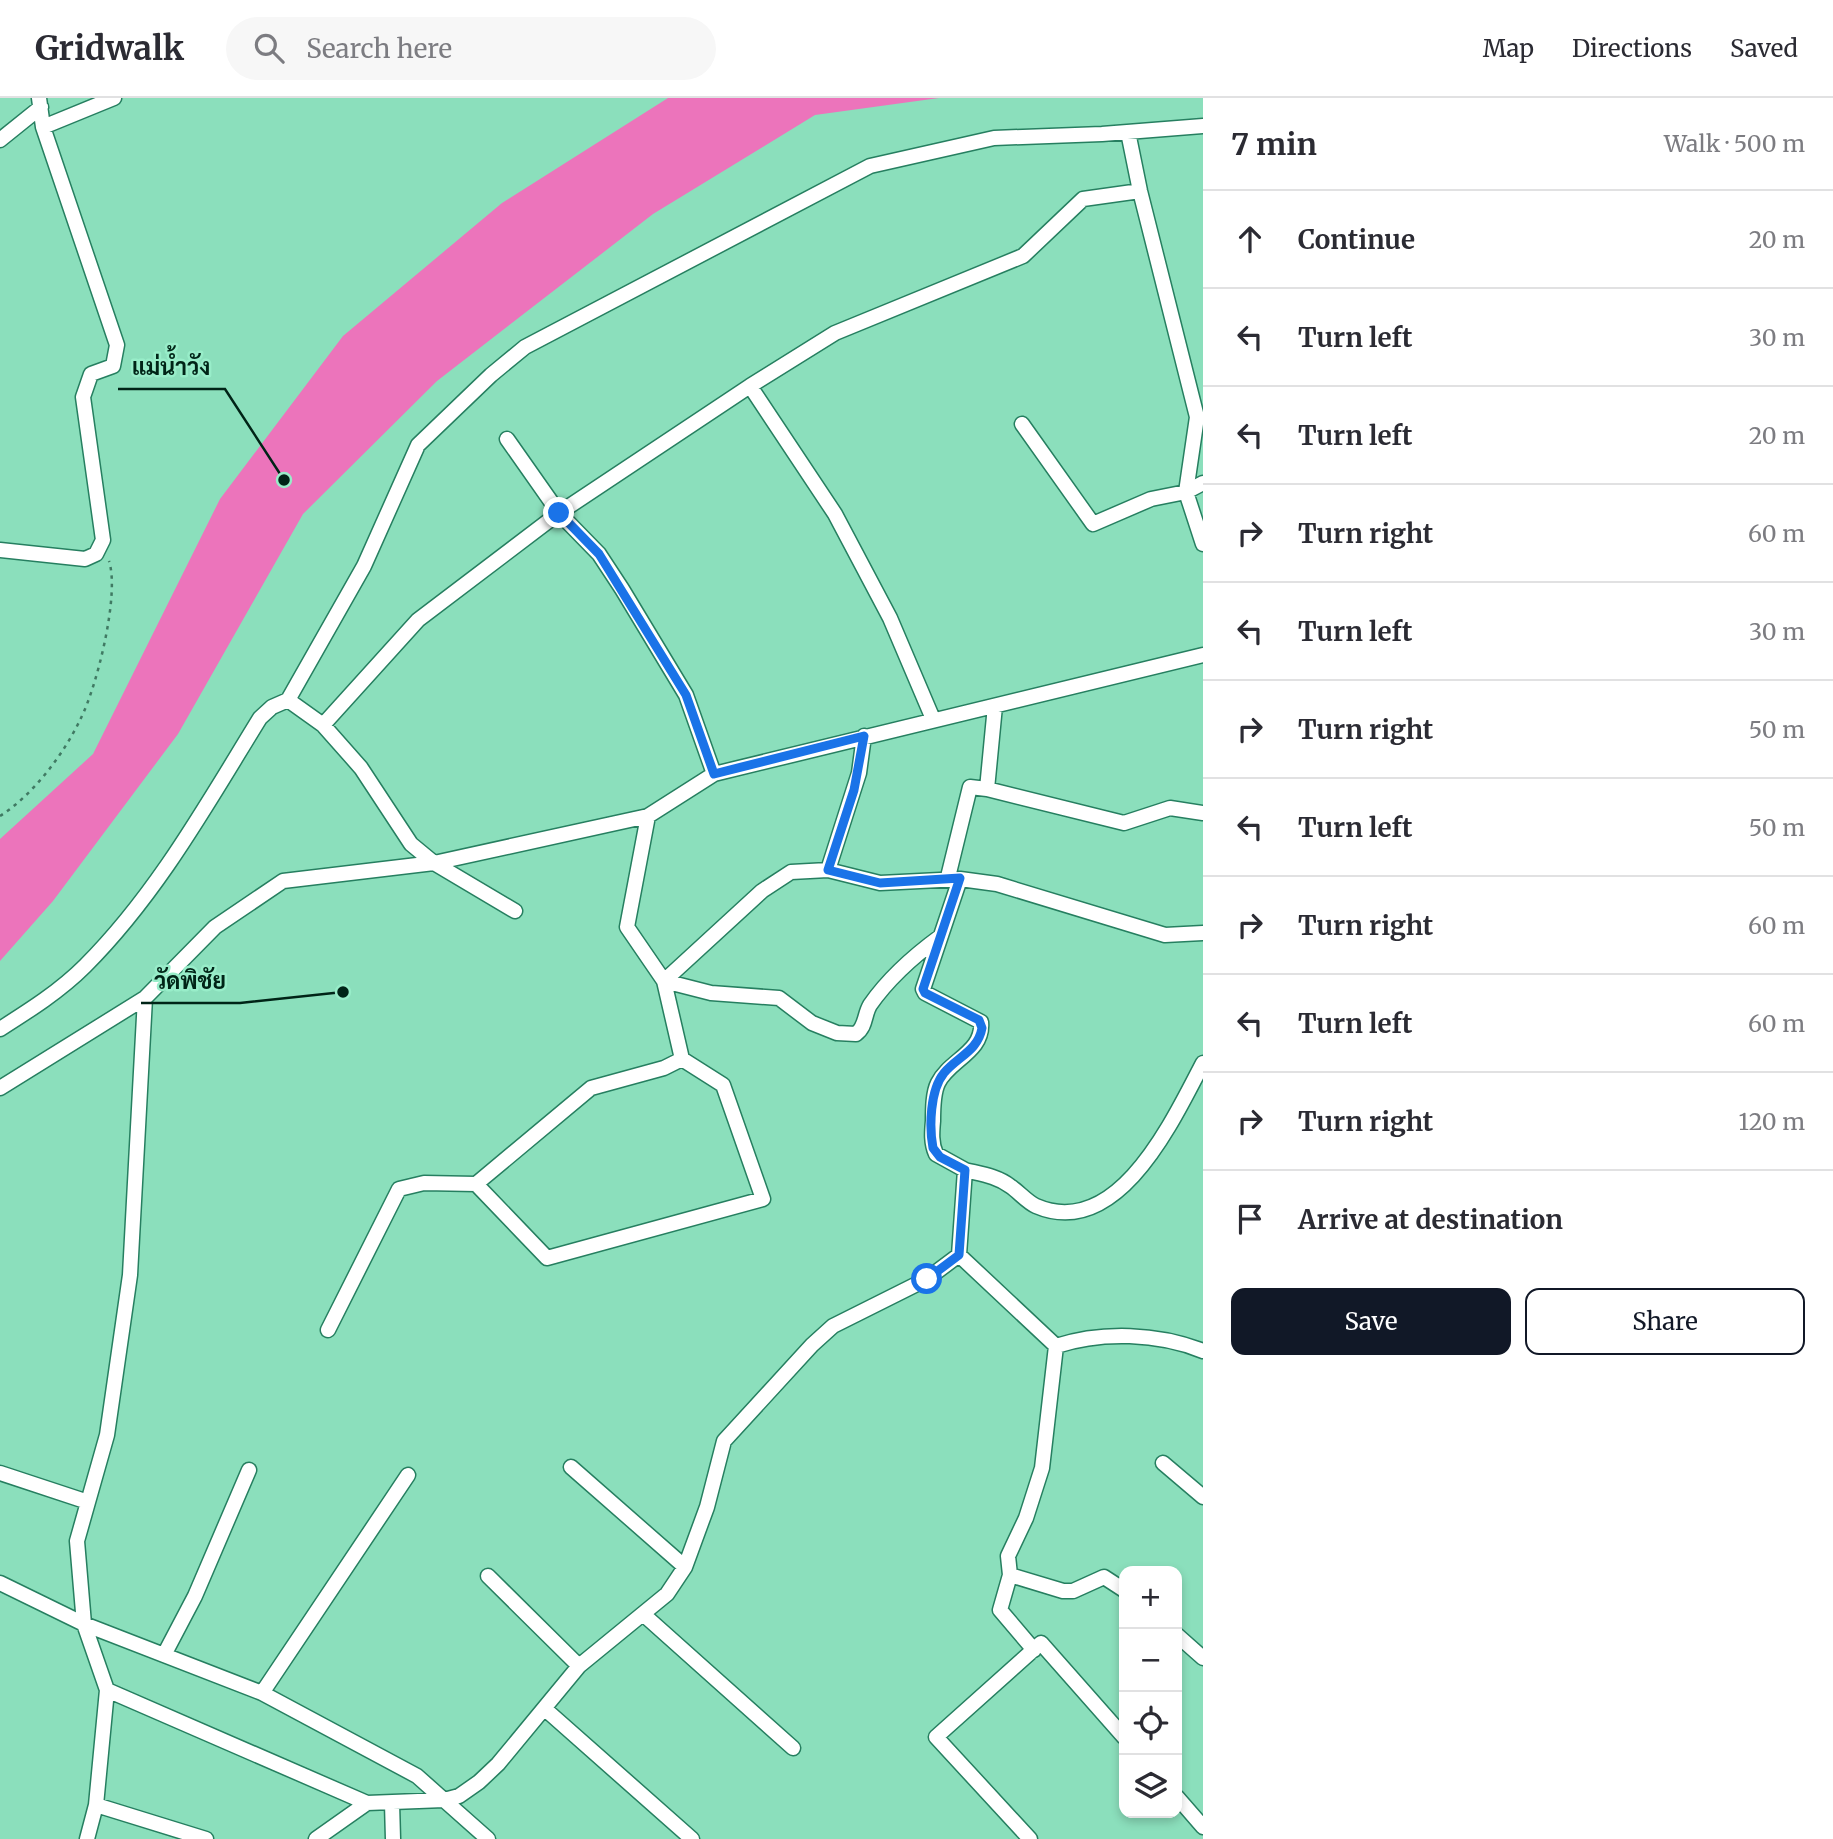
<!DOCTYPE html>
<meta charset="utf-8">
<style>
body{margin:0;font-family:Merriweather,Sarabun,serif;background:#f7f7f7;color:#2b2b33}
.controls{position:absolute;right:21px;bottom:21px;display:grid;overflow:hidden;border-radius:14px;box-shadow:0 4px 10px #0003}
.controls button{width:63px;height:63px;display:grid;place-items:center;padding:0;border:0;border-bottom:2px solid #e1e1e2;background:#fff;color:#2b2b33;font:35px sans-serif}
.stop{position:absolute;width:21px;height:21px;margin:-16px;border:5px solid #1a73e8;border-radius:50%;background:#fff}
.stop.end{background:#1a73e8;border-color:#fff;box-shadow:0 2px 7px #0008}
.list{margin:0;padding:0;list-style:none}
h2{display:flex;justify-content:space-between;align-items:center;height:91px;margin:0;padding:0 28px;font-size:30px}
h2 small{font-size:23px;font-weight:400;color:#7c7c81}
.list li{display:grid;grid-template-columns:46px 1fr auto;gap:21px;align-items:center;box-sizing:border-box;height:98px;padding:0 28px;border-top:2px solid #e1e1e2}
.list b{display:block;font-size:26px;white-space:nowrap}
.list em{font-size:23px;font-style:normal;color:#7c7c81}
.actions{display:flex;gap:14px;padding:21px 28px}
.actions a{flex:1;padding:16px 0;border:2px solid #111827;border-radius:14px;text-align:center;font-size:24px;color:#111827}
.actions .main{background:#111827;color:#fff}
.icon{flex:none;width:38px;height:38px;fill:none;stroke:currentColor;stroke-width:2;stroke-linecap:round;stroke-linejoin:round}
.map{position:relative;flex:none;width:1203px;height:1741px;overflow:hidden}
header{display:flex;align-items:center;gap:42px;box-sizing:border-box;height:98px;padding:0 35px;background:#fff;border-bottom:2px solid #e1e1e2}
header strong{font-size:33px}
nav{display:flex;gap:38px;margin-inline-start:auto;font-size:24px}
.search{width:490px;height:63px;background:#f7f7f7;display:flex;align-items:center;gap:18px;box-sizing:border-box;padding:0 24px;border-radius:38px;color:#7c7c81;font-size:26px}
main{display:flex}
aside{flex:1;background:#fff}
.map>svg:first-child{display:block}
</style>
<header>
<strong>Gridwalk</strong>
<div class="search"><svg class="icon" aria-label="search" viewBox="0 0 24 24"><circle cx="10" cy="10" r="6"/><path d="M15 15l6 6"/></svg>Search here</div>
<nav><a>Map</a><a>Directions</a><a>Saved</a></nav>
</header>
<main>
<div class="map">
<svg width="1203" height="1741" viewBox="0 0 1203 1741">
<rect width="100%" height="100%" fill="#8bdfbc"/>
<path fill="#ec74bb" d="M668,0H939L815,17L653,116L437,283L303,416L178,636L53,803L0,863V741L93,656L220,401L343,238L502,105Z"/>
<g fill="none" stroke-linecap="round" stroke-linejoin="round">
<defs>
<path id="street" d="M43,29L114,0
M1128,34L1140,93L1197,319L1186,394L1203,446
M0,42L41,9
M750,288L835,416L890,520L933,621
M1022,326L1093,426L1151,401L1186,394L1203,385
M507,341L559,415L599,456L622,491L686,597L714,676
M0,452L85,461L96,456L103,442L83,299L91,276L113,268L117,247L43,29L39,0
M288,602L323,627
M995,608L987,691L1124,725L1170,710L1203,715
M648,718L627,829L664,883L682,961L723,987L763,1101L547,1160L476,1086L591,990L664,970L682,961
M828,772L859,675L864,638
M948,779L970,689L987,691
M960,781L923,891L925,895L981,924C984,954 949,962 938,985C933,995 933,1011 933,1023C932,1034 931,1045 936,1056L965,1072
M515,813L434,765L411,746L361,670L323,627L418,522L559,415L750,288L835,235L1023,158L1083,101L1140,93
M664,883L762,793L791,774L828,772L880,785L960,781L997,786L1165,837L1203,835
M664,883L711,895L779,900L812,925L837,935L856,936C866,929 864,917 870,907C888,881 915,857 941,838
M0,931C30,912 60,893 85,868C157,796 207,706 260,620L272,609L288,602L364,468L418,347L491,277L525,249L870,68L994,40L1102,36L1203,28
M0,990L145,900L215,829L283,783L434,765L648,718L714,676L1203,557
M959,1157L1056,1248L1042,1370L1026,1420L1008,1458L1010,1477L1000,1512L1034,1552
M328,1232L399,1091L424,1085L476,1086
M1056,1248C1102,1233 1158,1235 1203,1253
M1163,1365L1203,1399
M571,1369L685,1469
M0,1375L88,1404
M1010,1477L1063,1493H1073L1104,1479L1124,1492
M488,1478L579,1568
M0,1485L84,1526L262,1595L417,1678L444,1702L459,1698L479,1684L498,1666L579,1568L667,1496L685,1469L707,1409L724,1343L812,1247L833,1228L927,1181L959,1157L965,1072C981,1076 997,1078 1010,1088C1019,1094 1027,1104 1036,1108C1118,1143 1173,1022 1203,965
M643,1516L793,1650
M1177,1537L1203,1560
M164,1557L195,1498L249,1372
M107,1592L367,1705
M262,1595L408,1377
M545,1611L692,1741
M1177,1699L1203,1729
M392,1705L393,1741
M96,1707L206,1741
M87,1741L96,1707L107,1592L84,1526L77,1443L107,1337L130,1177L145,900
M316,1741L367,1705L444,1702L488,1741
M1030,1741L936,1639L1041,1545L1124,1639"/>
</defs>
<use href="#street" stroke="#267f60" stroke-width="17"/>
<path stroke="#407a63" stroke-width="2.5" stroke-dasharray="3.5 5" stroke-linecap="butt" d="M0,718C33,697 64,656 81,620C97,588 120,496 109,463"/>
<use href="#street" stroke="#fff" stroke-width="14"/>
</g>
<g fill="none" stroke-linecap="round" stroke-linejoin="round">
<path stroke="#1a73e8" stroke-width="9" d="M559,415L599,456L686,597L714,676L864,638L854,692L828,772L880,785L960,780L923,891L925,895L979,922L982,930C978,953 957,959 944,975C930,992 929,1029 933,1050L940,1059L965,1072L959,1157L927,1181"/>
</g>
<path fill="none" stroke="#002417" stroke-width="2.5" d="M284 382L225 291H118M343 894L240 905H141"/>
<g fill="#002417" stroke="#98edc9" stroke-width="2.5">
<circle cx="284" cy="382" r="7"/>
<circle cx="343" cy="894" r="7"/>
</g>
<g font-size="23" text-anchor="middle" font-weight="bold" fill="#002417" stroke="#98edc9" stroke-width="5" stroke-linejoin="round" paint-order="stroke">
<text x="171" y="277">แม่น้ำวัง</text>
<text x="190" y="891">วัดพิชัย</text>
</g>
</svg>
<div class="controls">
<button>+</button>
<button>−</button>
<button><svg class="icon" aria-label="locate" viewBox="0 0 24 24"><circle cx="12" cy="12" r="6"/><path d="M12 2v4M12 18v4M2 12h4M18 12h4"/></svg></button>
<button><svg class="icon" aria-label="layers" viewBox="0 0 24 24"><path d="M12 4l9 5-9 5-9-5zM3 14l9 5 9-5"/></svg></button>
</div>
<div class="stop" style="left:927px;top:1181px"></div>
<div class="stop end" style="left:559px;top:415px"></div>
</div>
<aside>
<h2>7 min<small>Walk · 500 m</small></h2>
<ul class="list">
<li><svg class="icon" aria-label="ahead" viewBox="0 0 24 24"><path d="M12 20V5M6 11l6-6 6 6"/></svg><div><b>Continue</b></div><em>20 m</em></li>
<li><svg class="icon" aria-label="left" viewBox="0 0 24 24"><path d="M17 20v-9H6M10 6l-5 5 5 5"/></svg><div><b>Turn left</b></div><em>30 m</em></li>
<li><svg class="icon" aria-label="left" viewBox="0 0 24 24"><path d="M17 20v-9H6M10 6l-5 5 5 5"/></svg><div><b>Turn left</b></div><em>20 m</em></li>
<li><svg class="icon" aria-label="right" viewBox="0 0 24 24"><path d="M7 20v-9h11M14 6l5 5-5 5"/></svg><div><b>Turn right</b></div><em>60 m</em></li>
<li><svg class="icon" aria-label="left" viewBox="0 0 24 24"><path d="M17 20v-9H6M10 6l-5 5 5 5"/></svg><div><b>Turn left</b></div><em>30 m</em></li>
<li><svg class="icon" aria-label="right" viewBox="0 0 24 24"><path d="M7 20v-9h11M14 6l5 5-5 5"/></svg><div><b>Turn right</b></div><em>50 m</em></li>
<li><svg class="icon" aria-label="left" viewBox="0 0 24 24"><path d="M17 20v-9H6M10 6l-5 5 5 5"/></svg><div><b>Turn left</b></div><em>50 m</em></li>
<li><svg class="icon" aria-label="right" viewBox="0 0 24 24"><path d="M7 20v-9h11M14 6l5 5-5 5"/></svg><div><b>Turn right</b></div><em>60 m</em></li>
<li><svg class="icon" aria-label="left" viewBox="0 0 24 24"><path d="M17 20v-9H6M10 6l-5 5 5 5"/></svg><div><b>Turn left</b></div><em>60 m</em></li>
<li><svg class="icon" aria-label="right" viewBox="0 0 24 24"><path d="M7 20v-9h11M14 6l5 5-5 5"/></svg><div><b>Turn right</b></div><em>120 m</em></li>
<li><svg class="icon" aria-label="arrive" viewBox="0 0 24 24"><path d="M6 21V4h12l-3 4 3 4H6"/></svg><div><b>Arrive at destination</b></div></li>
</ul>
<div class="actions"><a class="main">Save</a><a>Share</a></div>
</aside>
</main>
